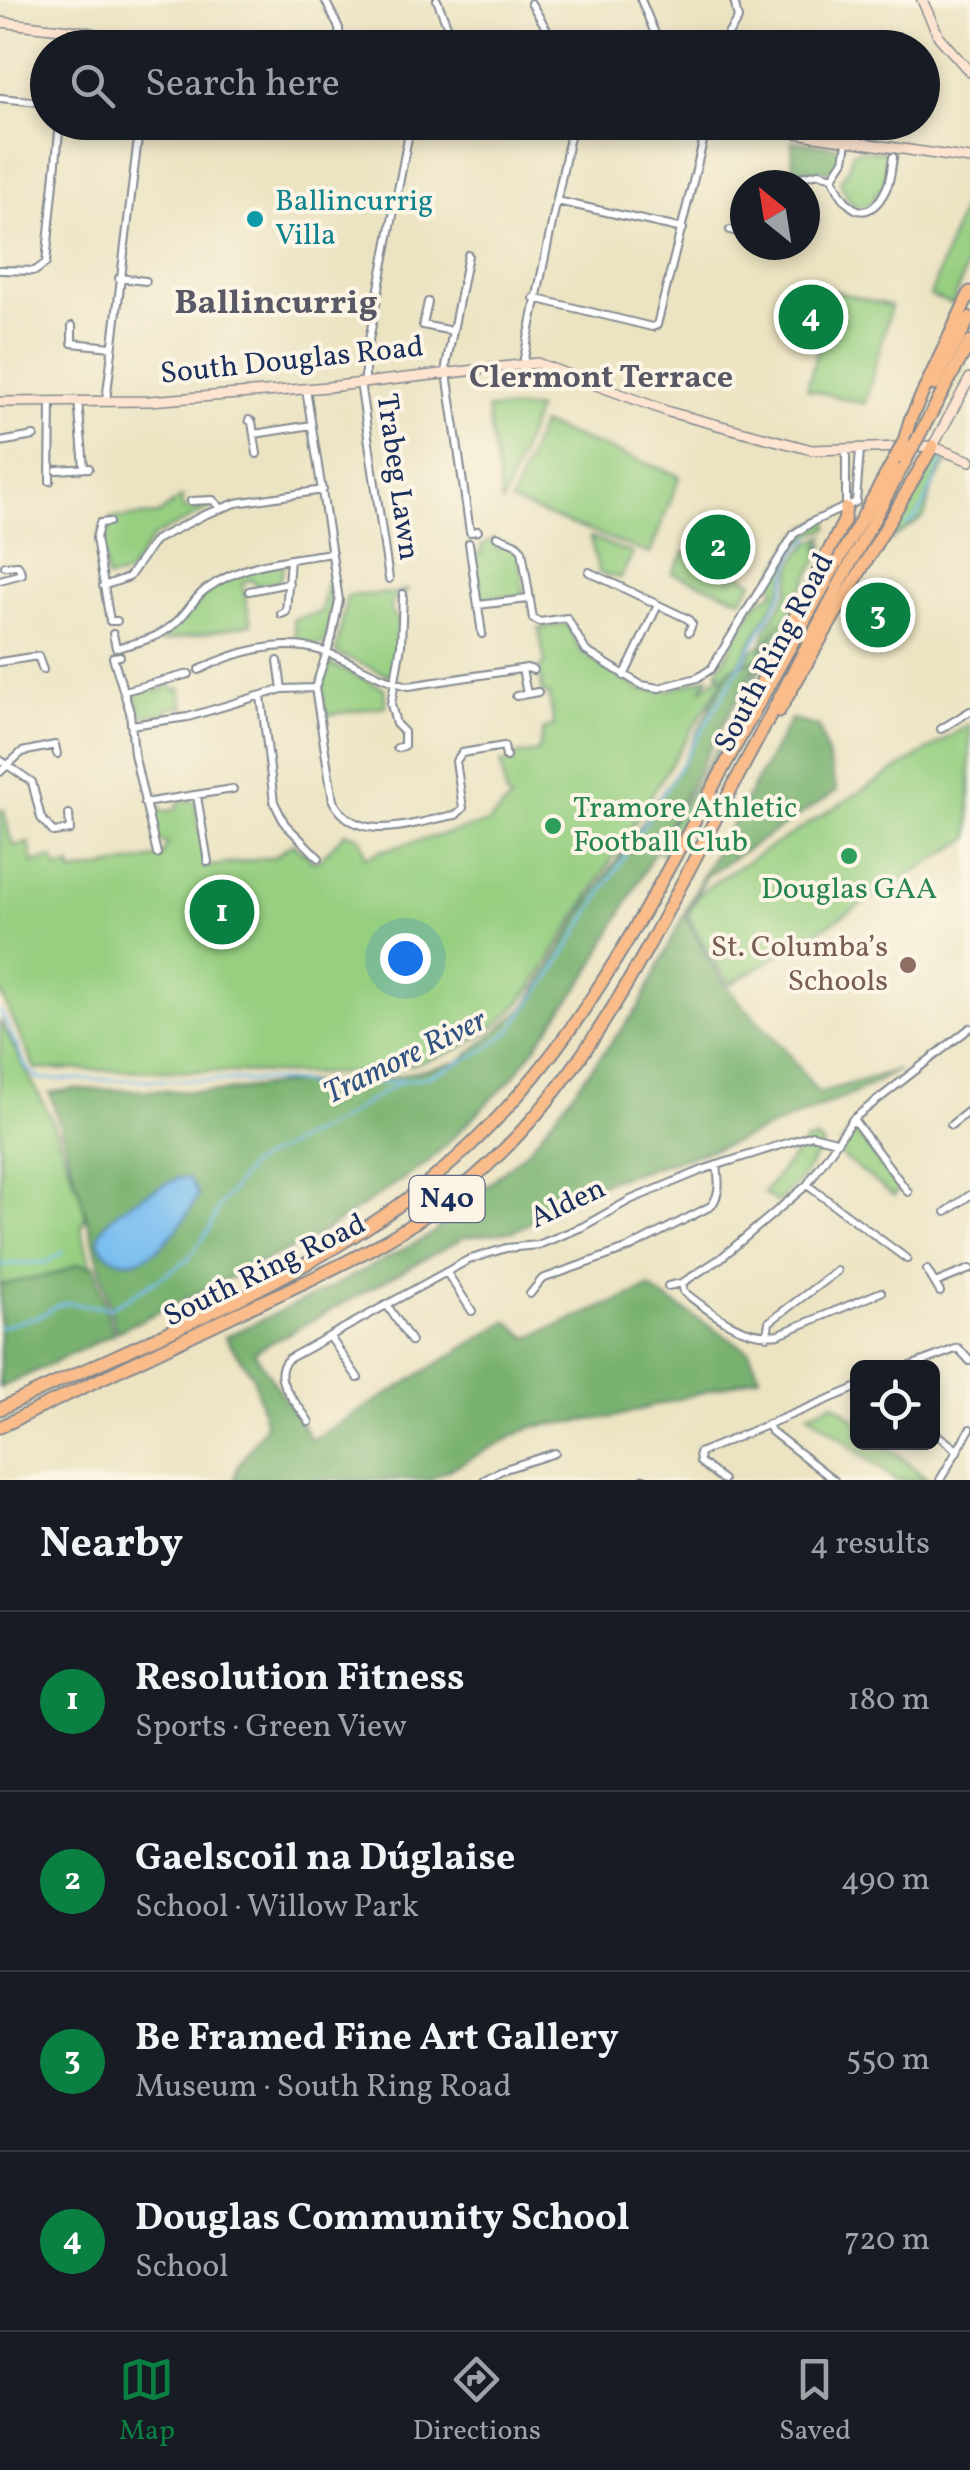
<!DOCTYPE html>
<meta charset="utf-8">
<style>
body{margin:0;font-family:Vollkorn,serif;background:#20242c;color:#f1f3f6}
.controls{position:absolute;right:30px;bottom:30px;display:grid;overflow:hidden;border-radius:15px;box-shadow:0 5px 15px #0003}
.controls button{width:90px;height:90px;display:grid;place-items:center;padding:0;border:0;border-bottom:2px solid #363941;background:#171b24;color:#f1f3f6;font:50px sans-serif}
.compass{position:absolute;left:730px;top:170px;width:90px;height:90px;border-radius:50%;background:#171b24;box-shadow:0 5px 15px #0003;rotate:330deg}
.you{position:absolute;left:405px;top:958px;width:35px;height:35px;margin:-25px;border:8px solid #fff;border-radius:50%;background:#1a73e8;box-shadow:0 0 0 15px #1a73e833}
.badge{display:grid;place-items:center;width:65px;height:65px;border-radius:50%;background:#0b8043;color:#fff;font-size:32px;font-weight:700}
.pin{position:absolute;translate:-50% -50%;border:5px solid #fff;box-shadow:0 2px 10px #0006}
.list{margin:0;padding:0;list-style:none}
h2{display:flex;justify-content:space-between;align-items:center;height:130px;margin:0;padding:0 40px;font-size:42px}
h2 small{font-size:32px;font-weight:400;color:#9ea1a6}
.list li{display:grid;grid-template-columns:65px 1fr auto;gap:30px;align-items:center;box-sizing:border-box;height:180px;padding:0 40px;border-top:2px solid #363941}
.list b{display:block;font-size:38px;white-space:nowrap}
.list p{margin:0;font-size:32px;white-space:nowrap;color:#9ea1a6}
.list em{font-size:32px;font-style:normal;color:#9ea1a6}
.icon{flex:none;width:55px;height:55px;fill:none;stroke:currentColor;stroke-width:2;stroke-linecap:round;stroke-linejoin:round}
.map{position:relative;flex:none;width:970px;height:1480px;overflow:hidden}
.search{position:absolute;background:#171b24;box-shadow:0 5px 15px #0003;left:30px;right:30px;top:30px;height:110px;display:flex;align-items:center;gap:25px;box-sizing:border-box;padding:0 35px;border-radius:55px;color:#9ea1a6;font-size:38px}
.sheet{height:850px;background:#171b24}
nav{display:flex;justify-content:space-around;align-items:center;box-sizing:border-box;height:140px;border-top:2px solid #363941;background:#171b24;font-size:28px;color:#9ea1a6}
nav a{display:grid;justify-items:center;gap:5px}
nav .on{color:#0b8043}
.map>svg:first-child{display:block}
</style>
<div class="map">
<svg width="970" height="1480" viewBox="0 0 970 1480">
<rect width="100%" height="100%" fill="#fcf5e5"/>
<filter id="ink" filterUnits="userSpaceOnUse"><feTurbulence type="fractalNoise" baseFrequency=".01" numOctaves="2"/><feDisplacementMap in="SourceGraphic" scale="20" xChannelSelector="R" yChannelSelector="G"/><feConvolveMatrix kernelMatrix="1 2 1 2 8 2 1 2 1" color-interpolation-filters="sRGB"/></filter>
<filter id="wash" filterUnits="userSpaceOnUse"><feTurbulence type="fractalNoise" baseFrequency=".0048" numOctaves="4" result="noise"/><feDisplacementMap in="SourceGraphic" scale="40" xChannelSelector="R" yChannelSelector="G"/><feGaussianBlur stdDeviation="2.25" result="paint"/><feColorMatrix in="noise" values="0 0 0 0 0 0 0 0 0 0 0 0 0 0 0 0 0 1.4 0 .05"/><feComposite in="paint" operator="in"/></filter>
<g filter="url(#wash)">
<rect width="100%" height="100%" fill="#ebe3c1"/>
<path fill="#97cf81" stroke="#597f70" stroke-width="2.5" d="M858,150L891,152L892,156L885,185L875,194L874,201C854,216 846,198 840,181L848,169L852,154Z
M968,191L970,256L953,304L930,296Z
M833,291L891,306L865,404L807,389Z
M487,409H537L502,505Z
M541,424L680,476L650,554L511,502Z
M936,455L949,459L933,485L924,517L882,546Z
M182,497L183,509H197L202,503H210L213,507L153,537L128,574L107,579L99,534L111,526V518L158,515Z
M827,518L829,528L811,535L791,553L782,590L739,664L729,670L532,988C458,1088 338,1074 228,1072C164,1071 100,1070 35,1069L0,991V810H4L10,837L15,846L29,843L33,863L53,858L57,869L71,866L72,873L161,857L168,844L159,842L154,808L160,806L162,812L177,809L178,802L191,800L195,803L206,867L274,857L293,843L303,853L306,850L311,861H318L346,832L361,838L366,858L380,851L488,823L511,800L506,796L501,763L513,762V756L538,752L544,729L554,727L549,694H543L539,668L545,664L539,629L567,623L582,653L640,690H669L709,677L701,690L723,674L718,675V670L757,602L774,593V573L795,538L808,526Z
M825,536L817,551L826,543L664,855L656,849L722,741L780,620L757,659L745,663L752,651L762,645L767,627L788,592L792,567L799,554L811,542Z
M590,537L633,554L620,578L599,573Z
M493,539L495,548L500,549L505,543L519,551L524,594L521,596L495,597L483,601L480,597L481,590L475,558L476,554L482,553L481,547Z
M685,552L732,579L737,573L753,582L742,599L672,573Z
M281,562L284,566L279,581L256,586L252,580L242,582L251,624L161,642L211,589L251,569Z
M329,572L332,607L325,644L297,645L293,619L321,612Z
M407,589V593L400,594L391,604L392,614L397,617L400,626L390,676L338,654L336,651L347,596L396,593Z
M330,664L384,688L386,706L326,715L322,689Z
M170,683L174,690L180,688L185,711L182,706L168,709V714L138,716L136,710L140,709L138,700H133L134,693L153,687L156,691L165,689V684Z
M970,724V838L731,984L711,958L688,915L699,894L717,880Z
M0,1020L50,1116L87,1213L81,1227L107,1326L0,1379Z
M854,1129L899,1188L894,1196L837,1153L850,1130Z
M817,1139L823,1144L801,1180L777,1203L763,1193L806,1141Z
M834,1403L857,1421L858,1442L884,1443L928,1480H895L808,1413Z"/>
<path fill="#79b26f" stroke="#4a7066" stroke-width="2.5" d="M792,141L841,147L839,163L832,172L793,169Z
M759,658L589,973L512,1079L427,1163L314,1238L116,1332L93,1239L50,1093L74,1089L220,1092L297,1082L366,1083L459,1062L527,1006L587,905L681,765L729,670Z
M791,719L819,727L837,791L707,875L685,915L711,964L738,1000L787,1051L818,1093L899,1070L855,1093L727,1145L607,1181L514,1231L465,1237L254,1352L312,1440L508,1321L528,1338L649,1288L749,1351L760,1376L614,1417L531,1427L429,1480H235L237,1467L266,1425L253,1376L225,1337L322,1292L429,1236L528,1150L639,1007L702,877Z
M78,1264L95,1266L113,1334L0,1388V1285L59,1273Z"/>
<path fill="#79bef0" stroke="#4a76a7" stroke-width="2.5" d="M178,1178H189L198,1195C186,1220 163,1254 134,1261C117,1265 91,1249 101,1231C113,1208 155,1189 178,1178Z"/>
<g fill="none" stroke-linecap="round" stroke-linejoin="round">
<path stroke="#79bef0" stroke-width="2.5" d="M906,525C927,514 931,480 945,458
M0,1010L27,1069L39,1079L293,1081L316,1086L401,1081
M0,1265L47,1262L63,1252
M0,1327L43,1315L55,1306L68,1303L109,1308L128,1298L188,1260L209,1230L218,1209L250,1165L343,1118L401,1081L426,1077L448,1068L488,1048L509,1032L550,977L715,709L784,590L789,565L797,549L811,537"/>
</g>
</g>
<g filter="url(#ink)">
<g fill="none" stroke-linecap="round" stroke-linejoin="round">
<defs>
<path id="street" d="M325,0L339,28L340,48
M437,0L456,48
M641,0L661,48
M531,3L558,48
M719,48L738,19L734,0
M0,98L48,103
M833,177C843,207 867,229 886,189C891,180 891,168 893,157
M774,185L782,174L801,177L819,173L833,177L844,160L847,143
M557,201L683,229
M730,230L745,234
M468,255L446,366L470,532L478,531
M0,270L35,271L46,263L60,122
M119,278L146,281
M534,298L652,327L657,325L708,122
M428,302L423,325L452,331
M72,326V343L112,347
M523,363L573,122
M365,381V361L411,122
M360,382L389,579
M306,389L339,600L332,637L315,688L333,801C359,847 412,822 456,815L463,808L456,761L462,753L504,746L506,757
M78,401L84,467
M106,401L140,122
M249,420L252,422L257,454
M254,434L312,425
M0,442L34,436
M846,451V507
M57,470L89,468
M50,481L51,401
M191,501L213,500L221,508
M109,522L100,523L96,538L110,621H117
M497,536L516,544L522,550L533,619L540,622L567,618L586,651L641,685L659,688L697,678L711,669L794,534L812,522L856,502L860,449
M469,543L482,634
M589,572L688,619L692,624L689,632
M0,580L22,574L18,565L5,566
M103,586L129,577L155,540L204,515L236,503L323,490
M249,591L289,583
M478,605L528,599
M281,614L286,612L290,559
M113,634L116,648C144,641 165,637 184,614C191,606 196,597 205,590C243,562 287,560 332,553
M120,656L113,657L130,712L134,754L157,854
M278,661L282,689
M0,662L38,656L43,670
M522,669L527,694
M199,670C234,652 283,638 322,651C352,660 378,680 409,686L527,668L533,670
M624,676L657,607
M124,691L189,674
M261,696L274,802L285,824L319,858
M516,696L538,692
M131,725L188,717L282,689L315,688
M941,729L970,711
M397,748L404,746V732L396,724L391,704L401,645L403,594
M0,760L32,782L41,818L53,832L70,830L69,814
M0,772L22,752L55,745L57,754
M197,796L208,862
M144,803L233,789
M853,1119L908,1192
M951,1125L970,1110
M807,1185L907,1259
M946,1212L970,1195
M927,1270L940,1292
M447,1273L472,1311
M935,1283L970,1269
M668,1286L682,1283
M881,1292L779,1334C743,1339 711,1313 684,1292L682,1283L721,1258L807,1185L853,1119L970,1028
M530,1294L542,1279L629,1248L711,1206C721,1194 719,1180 717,1165
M387,1305L411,1341
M767,1336L769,1322L837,1271
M330,1337L358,1378
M905,1368L958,1348L970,1361
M309,1422C298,1402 268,1379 288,1359L468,1260L506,1248L538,1245L582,1227L630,1200L705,1169L812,1135L836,1141
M767,1424L771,1431L834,1480
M932,1431L956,1449
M644,1479L645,1480
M484,1480L502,1470L555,1453
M723,1480L700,1462L699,1453L858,1387
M940,1480L970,1429"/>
<path id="secondary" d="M922,0L939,37L970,72
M0,22L87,32L155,48
M721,122L970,159
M0,402L149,401L328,387L537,363L669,412L812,450L931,446L970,461
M933,446L970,378"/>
<path id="highway" d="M934,385L970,318
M921,432L970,342
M904,441L910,420L970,292
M779,711L933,446
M736,732L844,521L846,508
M0,1409C135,1344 291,1287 410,1197C553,1088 622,953 706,800C767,687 831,574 893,462
M0,1427C77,1390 154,1353 232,1316C309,1280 390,1246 457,1192C579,1095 646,951 717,816C780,698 841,579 905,462"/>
</defs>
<use href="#street" stroke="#838990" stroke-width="10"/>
<use href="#secondary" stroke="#838990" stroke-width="12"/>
<use href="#highway" stroke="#838990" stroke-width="15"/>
<use href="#street" stroke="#fff" stroke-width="6"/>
<use href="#secondary" stroke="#fde4d0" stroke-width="9"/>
<use href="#highway" stroke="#f9bc8a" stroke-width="11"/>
<defs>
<path id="highway-bridge" d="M893,462L904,441
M905,462L921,432"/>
</defs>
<use href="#highway-bridge" stroke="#838990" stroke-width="15" stroke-linecap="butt"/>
<use href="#highway-bridge" stroke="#f9bc8a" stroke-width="11"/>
</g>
</g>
<circle fill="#0f9aa8" stroke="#fcf5e5" stroke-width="4" cx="255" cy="219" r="10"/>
<g fill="#2e9e5b" stroke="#fcf5e5" stroke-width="4">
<circle cx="553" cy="826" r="10"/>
<circle cx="849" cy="856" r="10"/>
</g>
<circle fill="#8d6e63" stroke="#fcf5e5" stroke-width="4" cx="908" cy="965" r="10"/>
<g text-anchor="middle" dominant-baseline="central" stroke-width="8" stroke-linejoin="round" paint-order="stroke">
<rect fill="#fcf5e5" stroke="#5e6a86" stroke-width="2.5" x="409.5" y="1176" width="75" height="46" rx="8"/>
<g font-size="28" font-weight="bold" fill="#1b2f5e">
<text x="447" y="1199">N40</text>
</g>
<g font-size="30" fill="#0d838f" stroke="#fcf5e5" text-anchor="start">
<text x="275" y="202">Ballincurrig<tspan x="275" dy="34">Villa</tspan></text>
</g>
<g font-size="30" fill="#1b2f5e" stroke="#fcf5e5">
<text transform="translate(292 361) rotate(-6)">South Douglas Road</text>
<text transform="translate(397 477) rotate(82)">Trabeg Lawn</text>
<text transform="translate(775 653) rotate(-62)">South Ring Road</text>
<text transform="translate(568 1204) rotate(-25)">Alden</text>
<text transform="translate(265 1271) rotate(-26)">South Ring Road</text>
</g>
<g font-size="30" fill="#27864d" stroke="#fcf5e5" text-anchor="start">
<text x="573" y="809">Tramore Athletic<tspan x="573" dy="34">Football Club</tspan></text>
<text x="849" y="890" text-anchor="middle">Douglas GAA</text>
</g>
<g font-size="30" fill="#785e54" stroke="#fcf5e5" text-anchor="end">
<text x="888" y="948">St. Columba’s<tspan x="888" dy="34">Schools</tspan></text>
</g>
<g font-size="32" font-weight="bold" fill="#585866" stroke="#fcf5e5">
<text x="601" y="379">Clermont Terrace</text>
</g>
<g font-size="32" font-style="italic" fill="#325382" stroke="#fcf5e5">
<text transform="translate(406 1058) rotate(-26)">Tramore River</text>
</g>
<g font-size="35" font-weight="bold" fill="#585866" stroke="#fcf5e5">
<text x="276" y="304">Ballincurrig</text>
</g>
</g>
</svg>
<div class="controls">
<button><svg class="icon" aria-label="locate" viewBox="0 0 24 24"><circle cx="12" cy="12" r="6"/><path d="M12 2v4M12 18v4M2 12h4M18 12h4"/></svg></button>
</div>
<svg class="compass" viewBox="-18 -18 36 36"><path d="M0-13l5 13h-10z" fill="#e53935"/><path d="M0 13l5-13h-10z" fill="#9ea1a6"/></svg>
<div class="you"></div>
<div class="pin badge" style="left:222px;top:912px">1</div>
<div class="pin badge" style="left:718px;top:547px">2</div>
<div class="pin badge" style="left:878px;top:615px">3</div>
<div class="pin badge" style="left:811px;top:317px">4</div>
<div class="search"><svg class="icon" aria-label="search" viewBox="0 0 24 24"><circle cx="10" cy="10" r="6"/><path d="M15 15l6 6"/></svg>Search here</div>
</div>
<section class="sheet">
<h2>Nearby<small>4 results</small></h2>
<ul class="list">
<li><span class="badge">1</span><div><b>Resolution Fitness</b><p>Sports · Green View</p></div><em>180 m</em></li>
<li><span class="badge">2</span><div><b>Gaelscoil na Dúglaise</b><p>School · Willow Park</p></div><em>490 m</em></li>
<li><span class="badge">3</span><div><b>Be Framed Fine Art Gallery</b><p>Museum · South Ring Road</p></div><em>550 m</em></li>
<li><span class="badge">4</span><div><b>Douglas Community School</b><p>School</p></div><em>720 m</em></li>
</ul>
</section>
<nav>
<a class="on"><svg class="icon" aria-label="map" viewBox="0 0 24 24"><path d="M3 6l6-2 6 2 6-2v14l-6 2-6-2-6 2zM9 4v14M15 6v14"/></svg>Map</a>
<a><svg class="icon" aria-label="directions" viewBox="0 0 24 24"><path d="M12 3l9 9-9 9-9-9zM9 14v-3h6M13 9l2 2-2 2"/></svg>Directions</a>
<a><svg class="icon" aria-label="saved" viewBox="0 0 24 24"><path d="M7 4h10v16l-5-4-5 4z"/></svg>Saved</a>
</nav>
